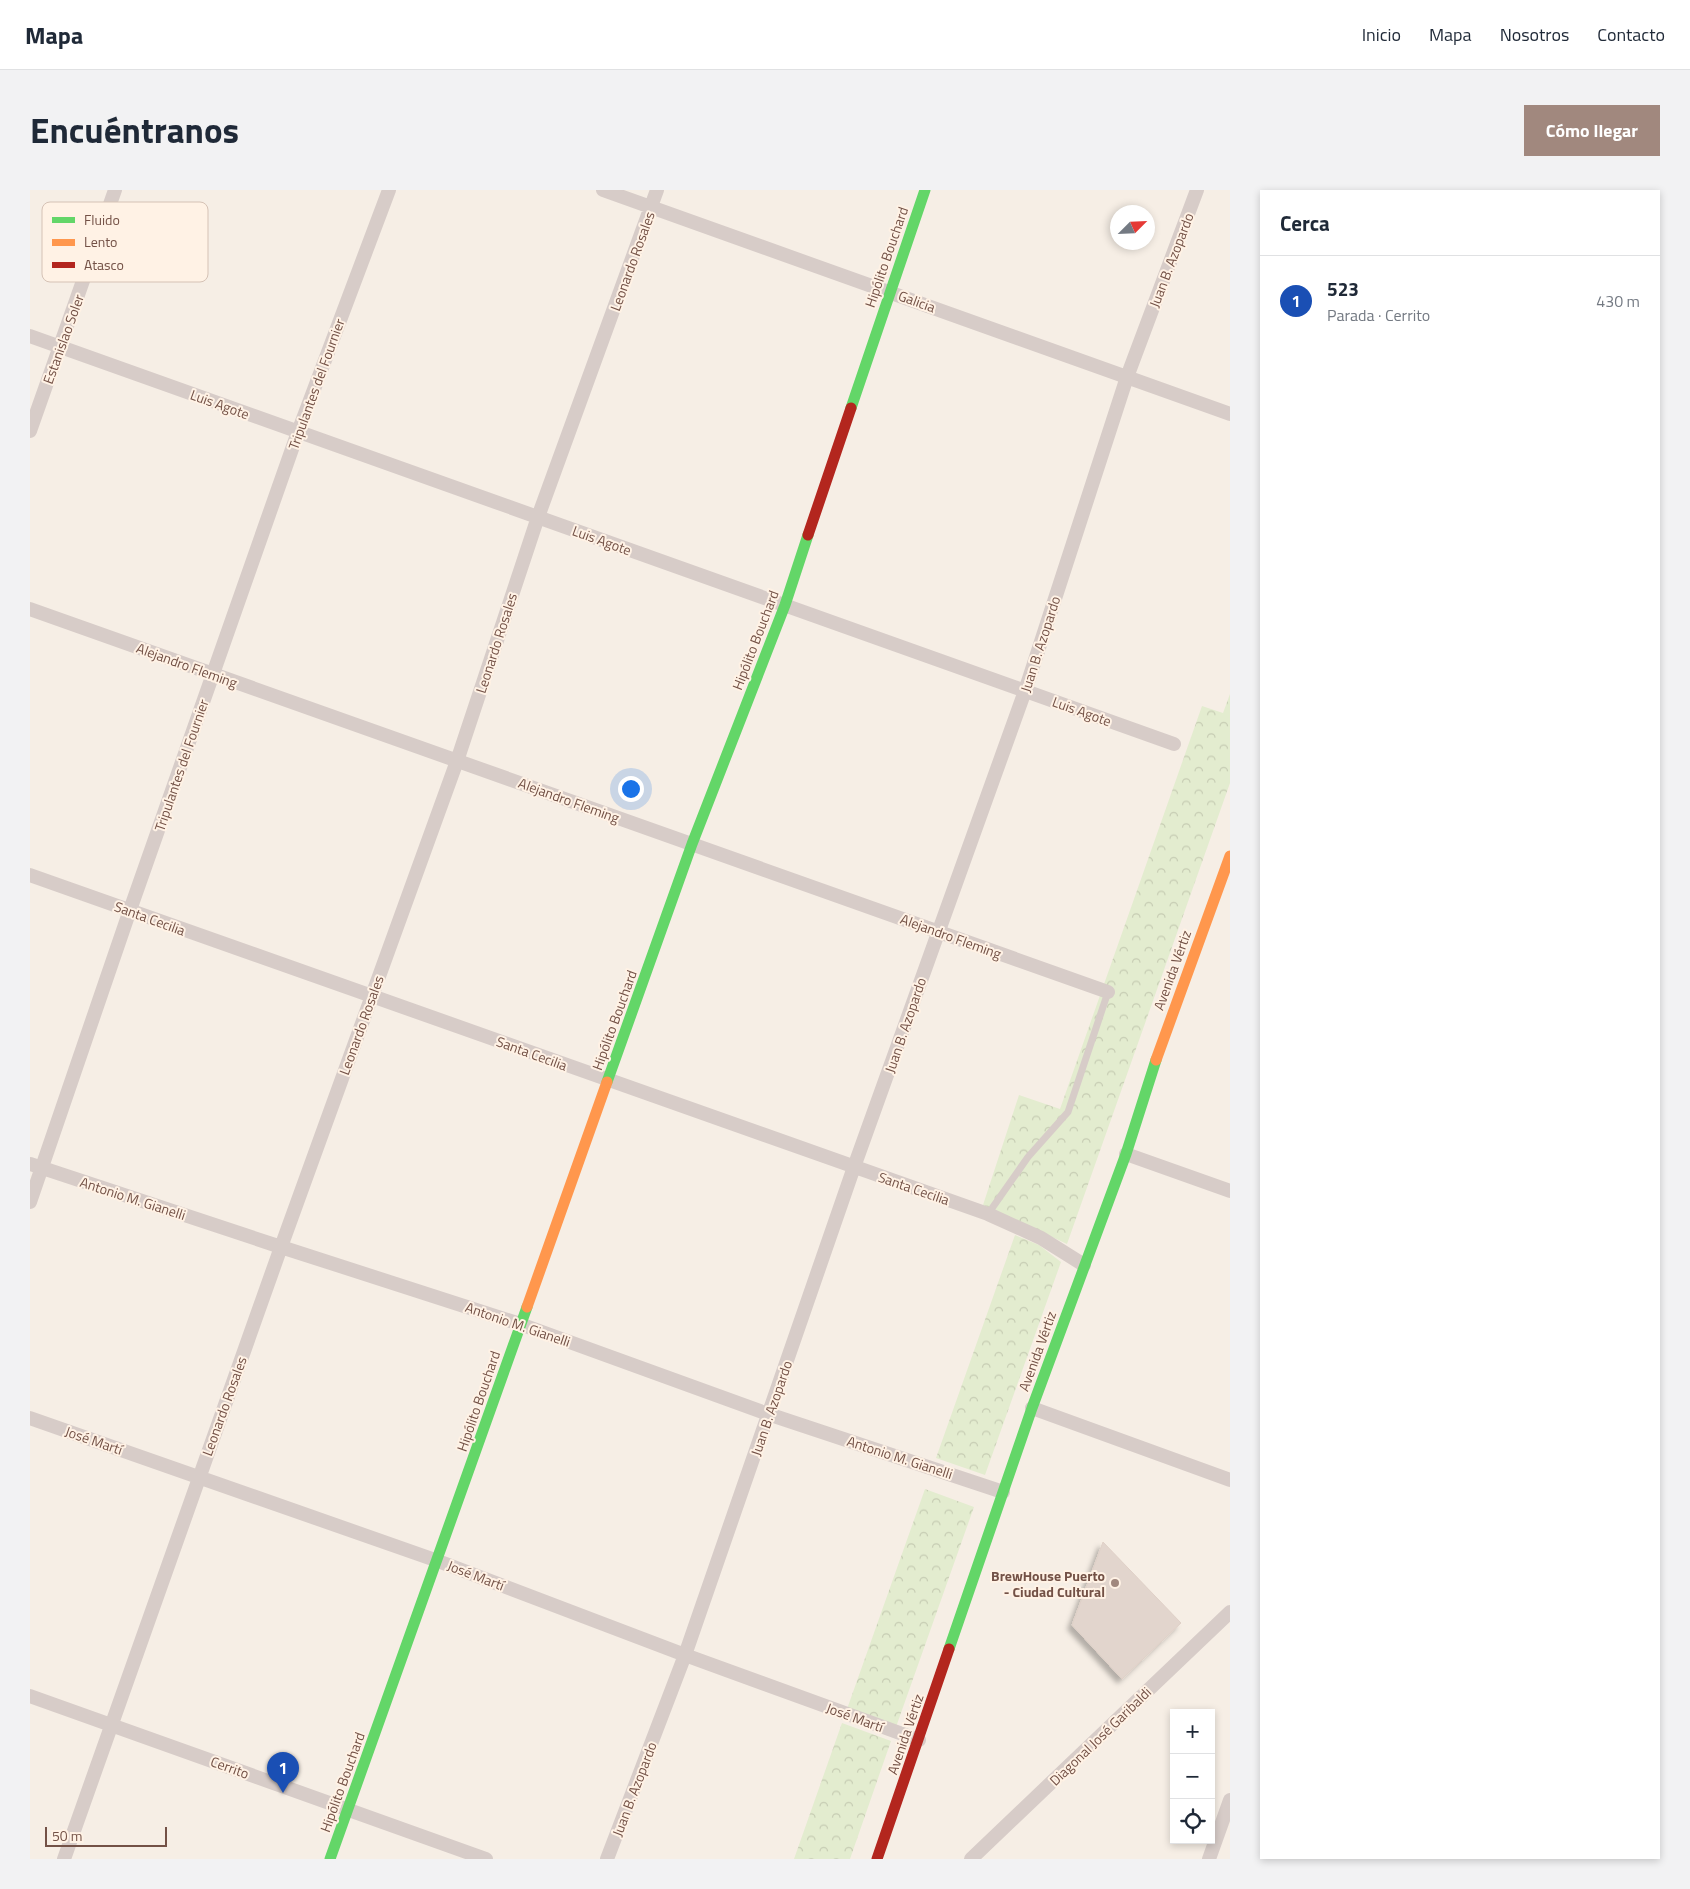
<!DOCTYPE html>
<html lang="es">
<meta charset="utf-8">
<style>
body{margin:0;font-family:"Titillium Web",sans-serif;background:#f2f2f3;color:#1f2937}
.controls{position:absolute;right:15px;bottom:15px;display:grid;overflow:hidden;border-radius:0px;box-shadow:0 2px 8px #0003}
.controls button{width:45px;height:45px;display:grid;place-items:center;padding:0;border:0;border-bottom:1px solid #e0e1e3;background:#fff;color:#1f2937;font:25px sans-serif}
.compass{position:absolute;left:1080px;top:15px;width:45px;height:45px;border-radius:50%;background:#fff;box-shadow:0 2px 8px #0003;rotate:66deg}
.scale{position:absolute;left:15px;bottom:12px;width:122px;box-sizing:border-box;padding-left:5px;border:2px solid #735146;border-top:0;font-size:14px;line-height:18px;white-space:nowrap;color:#735146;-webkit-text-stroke:4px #fff2e5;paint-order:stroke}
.you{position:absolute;left:600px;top:598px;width:18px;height:18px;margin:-12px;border:4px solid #fff;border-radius:50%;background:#1a73e8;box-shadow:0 0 0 8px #1a73e833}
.badge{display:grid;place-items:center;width:32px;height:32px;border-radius:50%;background:#a1887e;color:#fff;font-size:16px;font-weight:700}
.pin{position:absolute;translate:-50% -41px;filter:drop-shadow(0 1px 2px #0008)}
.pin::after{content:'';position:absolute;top:26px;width:18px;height:15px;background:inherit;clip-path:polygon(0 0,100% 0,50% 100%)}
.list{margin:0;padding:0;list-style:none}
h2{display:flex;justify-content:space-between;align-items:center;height:65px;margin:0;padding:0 20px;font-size:21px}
h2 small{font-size:16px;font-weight:400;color:#747a83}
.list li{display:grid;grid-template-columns:32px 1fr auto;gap:15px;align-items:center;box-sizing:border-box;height:90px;padding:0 20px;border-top:1px solid #e0e1e3}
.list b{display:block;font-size:19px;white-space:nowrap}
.list p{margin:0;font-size:16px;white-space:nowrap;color:#747a83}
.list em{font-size:16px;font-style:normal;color:#747a83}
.icon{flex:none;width:28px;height:28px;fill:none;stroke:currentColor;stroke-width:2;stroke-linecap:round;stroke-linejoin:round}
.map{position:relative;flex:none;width:1200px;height:1669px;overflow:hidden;border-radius:0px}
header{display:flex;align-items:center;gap:30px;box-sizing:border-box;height:70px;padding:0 25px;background:#fff;border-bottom:1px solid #e0e1e3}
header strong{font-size:24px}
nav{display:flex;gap:28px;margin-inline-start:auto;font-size:18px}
.intro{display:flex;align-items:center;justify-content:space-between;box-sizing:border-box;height:120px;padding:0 30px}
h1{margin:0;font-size:35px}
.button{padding:12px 22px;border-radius:0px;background:#a1887e;color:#fff;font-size:18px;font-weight:700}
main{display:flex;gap:30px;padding:0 30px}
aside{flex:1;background:#fff;border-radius:0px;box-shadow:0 2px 8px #0003}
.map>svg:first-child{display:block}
</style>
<header>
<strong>Mapa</strong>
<nav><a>Inicio</a><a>Mapa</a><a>Nosotros</a><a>Contacto</a></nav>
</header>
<div class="intro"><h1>Encuéntranos</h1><a class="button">Cómo llegar</a></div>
<main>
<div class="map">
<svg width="1200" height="1669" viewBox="0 0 1200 1669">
<defs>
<pattern id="park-crowns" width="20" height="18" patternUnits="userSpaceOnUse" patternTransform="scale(1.25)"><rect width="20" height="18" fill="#e3eccf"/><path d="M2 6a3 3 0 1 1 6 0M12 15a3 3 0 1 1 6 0" fill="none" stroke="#c6ccb3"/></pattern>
<filter id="shadow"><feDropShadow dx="-4.5" dy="4.5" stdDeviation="2.5" flood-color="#0004"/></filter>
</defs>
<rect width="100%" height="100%" fill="#f6eee5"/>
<path fill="url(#park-crowns)" d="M1200,504V593L1037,1054L953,1015L989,905L1030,919L1172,516L1193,523Z
M985,1045L1009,1055L1031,1072L955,1285L906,1268Z
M895,1299L944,1317L866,1537L817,1519Z
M812,1533L861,1551L820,1669H764Z"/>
<path fill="#e2d5cd" stroke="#dfd0c7" filter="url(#shadow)" d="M1073,1352L1151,1433L1092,1489L1042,1435Z"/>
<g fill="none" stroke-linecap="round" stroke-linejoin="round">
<path stroke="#d7ccc8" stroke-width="7" d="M958,1024L998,967L1038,922L1078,802"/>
<path stroke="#d7ccc8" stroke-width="14" d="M573,0L1200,224
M0,146L1144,554
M0,241L85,0
M0,419L1078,802
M0,685L958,1024L1011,1048L1054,1075
M1096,964L1200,1001
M0,974L251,1057L490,1134L738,1224L973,1302
M0,1012L100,720L268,242L359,0
M1002,1218L1200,1290
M0,1228L408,1371L655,1465L889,1550
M0,1506L456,1669
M34,1669L251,1057L427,571L508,327L627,0
M577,1669L655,1465L824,977L995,501L1097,187L1167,0
M941,1669L1200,1422
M1179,1669L1200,1610"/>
<path stroke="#63d668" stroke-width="11" d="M821,218L895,0
M577,892L662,654L755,415L778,345
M919,1459L1002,1218L1096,964L1126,870
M300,1669L497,1117"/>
<path stroke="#ff974d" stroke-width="11" d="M1126,870L1200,666
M497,1117L577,892"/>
<path stroke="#b3261e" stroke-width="11" d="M778,345L821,218
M847,1669L919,1459"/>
</g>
<circle fill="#a1887e" stroke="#fff2e5" stroke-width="2" cx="1085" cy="1393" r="5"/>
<g text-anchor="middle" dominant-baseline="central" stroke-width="4" stroke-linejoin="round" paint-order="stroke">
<g font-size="14" fill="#735146" stroke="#fff2e5">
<text transform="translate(856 67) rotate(-71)">Hipólito Bouchard</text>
<text transform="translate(1141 70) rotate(-69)">Juan B. Azopardo</text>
<text transform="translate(602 71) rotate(-70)">Leonardo Rosales</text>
<text transform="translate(887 111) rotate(20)">Galicia</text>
<text transform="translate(33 149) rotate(-70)">Estanislao Soler</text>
<text transform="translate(286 194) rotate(-70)">Tripulantes del Fournier</text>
<text transform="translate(190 214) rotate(20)">Luis Agote</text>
<text transform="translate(572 350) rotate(20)">Luis Agote</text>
<text transform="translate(725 450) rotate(-69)">Hipólito Bouchard</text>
<text transform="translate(466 453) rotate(-72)">Leonardo Rosales</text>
<text transform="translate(1010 454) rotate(-72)">Juan B. Azopardo</text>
<text transform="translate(157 475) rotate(20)">Alejandro Fleming</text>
<text transform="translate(1052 521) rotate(20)">Luis Agote</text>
<text transform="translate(151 575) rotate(-71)">Tripulantes del Fournier</text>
<text transform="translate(539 610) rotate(20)">Alejandro Fleming</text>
<text transform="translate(120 728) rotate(20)">Santa Cecilia</text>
<text transform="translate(921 746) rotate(20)">Alejandro Fleming</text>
<text transform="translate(1142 780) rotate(-70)">Avenida Vértiz</text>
<text transform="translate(584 830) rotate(-70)">Hipólito Bouchard</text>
<text transform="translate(331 835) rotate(-70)">Leonardo Rosales</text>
<text transform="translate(875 835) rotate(-71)">Juan B. Azopardo</text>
<text transform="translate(502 863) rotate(20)">Santa Cecilia</text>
<text transform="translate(884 998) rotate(19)">Santa Cecilia</text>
<text transform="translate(103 1008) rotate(18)">Antonio M. Gianelli</text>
<text transform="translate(488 1134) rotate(19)">Antonio M. Gianelli</text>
<text transform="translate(1007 1161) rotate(-70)">Avenida Vértiz</text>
<text transform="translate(448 1211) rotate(-71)">Hipólito Bouchard</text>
<text transform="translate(194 1216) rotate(-70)">Leonardo Rosales</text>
<text transform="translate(741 1218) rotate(-71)">Juan B. Azopardo</text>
<text transform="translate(64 1250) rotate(19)">José Martí</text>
<text transform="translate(870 1267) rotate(18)">Antonio M. Gianelli</text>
<text transform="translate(446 1385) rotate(21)">José Martí</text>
<text transform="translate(825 1527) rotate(20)">José Martí</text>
<text transform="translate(875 1544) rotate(-71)">Avenida Vértiz</text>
<text transform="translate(1070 1546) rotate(-44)">Diagonal José Garibaldi</text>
<text transform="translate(200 1577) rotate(20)">Cerrito</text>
<text transform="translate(312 1592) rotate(-70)">Hipólito Bouchard</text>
<text transform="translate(604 1599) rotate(-69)">Juan B. Azopardo</text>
</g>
<g font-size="14" font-weight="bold" fill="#735146" stroke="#fff2e5" text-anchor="end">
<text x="1075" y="1385">BrewHouse Puerto<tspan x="1075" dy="16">- Ciudad Cultural</tspan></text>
</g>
</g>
<rect x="12" y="12" width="166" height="80" rx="8" fill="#fff2e5" stroke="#d5c2b5" stroke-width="1"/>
<rect x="22" y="27" width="23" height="6" fill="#63d668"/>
<rect x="22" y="49" width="23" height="7" fill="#ff974d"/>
<rect x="22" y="72" width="23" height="6" fill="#b3261e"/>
<g font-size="14" fill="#735146">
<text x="54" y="35">Fluido</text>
<text x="54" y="57">Lento</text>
<text x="54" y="80">Atasco</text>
</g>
</svg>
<div class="controls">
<button>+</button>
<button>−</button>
<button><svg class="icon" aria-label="locate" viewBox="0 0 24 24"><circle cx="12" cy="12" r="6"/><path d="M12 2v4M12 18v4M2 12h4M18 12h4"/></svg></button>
</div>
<svg class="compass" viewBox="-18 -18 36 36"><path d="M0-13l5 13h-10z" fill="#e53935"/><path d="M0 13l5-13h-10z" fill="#747a83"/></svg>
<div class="scale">50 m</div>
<div class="you"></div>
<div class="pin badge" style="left:253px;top:1603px;background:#1a4fb4">1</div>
</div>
<aside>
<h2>Cerca<small></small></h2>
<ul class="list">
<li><span class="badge" style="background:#1a4fb4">1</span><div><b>523</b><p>Parada · Cerrito</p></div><em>430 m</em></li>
</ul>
</aside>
</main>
